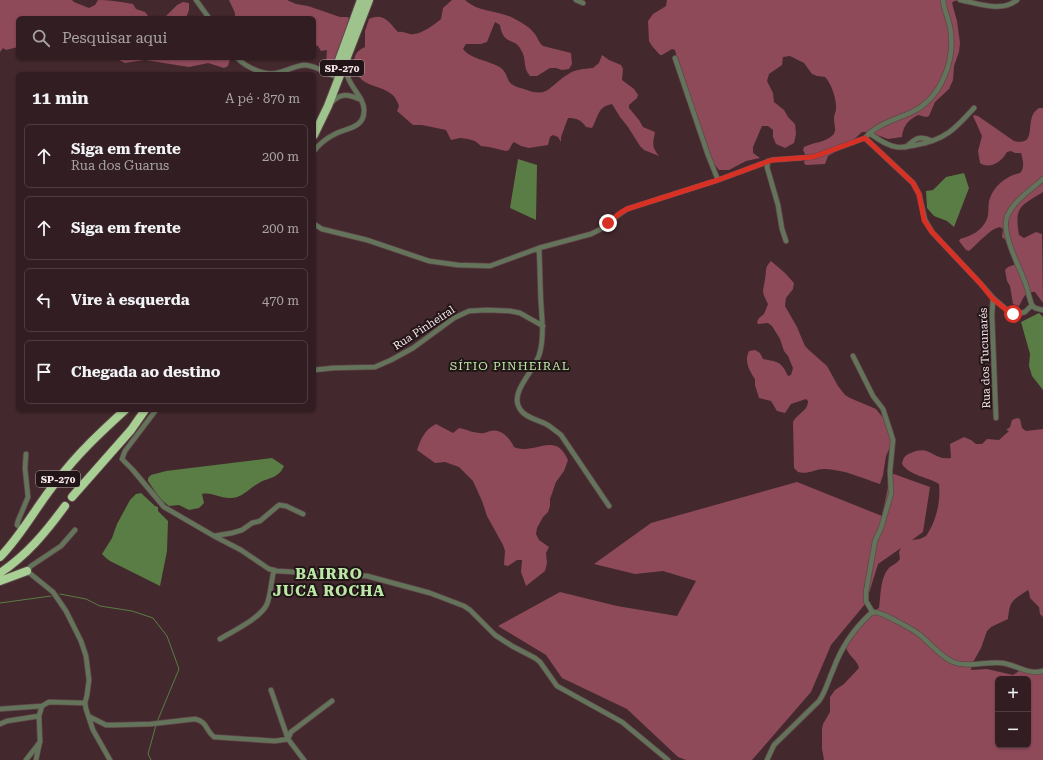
<!DOCTYPE html>
<html lang="pt">
<meta charset="utf-8">
<style>
body{margin:0;font-family:"Roboto Serif",serif;background:#3d2b2f;color:#f1f3f6}
.controls{position:absolute;right:12px;bottom:12px;display:grid;overflow:hidden;border-radius:6px;box-shadow:0 1px 3px #0004}
.controls button{width:36px;height:36px;display:grid;place-items:center;padding:0;border:0;border-bottom:1px solid #4d3c40;background:#321e22;color:#f1f3f6;font:20px sans-serif}
.stop{position:absolute;width:12px;height:12px;margin:-9px;border:3px solid #d93025;border-radius:50%;background:#fff}
.stop.end{background:#d93025;border-color:#fff;box-shadow:0 1px 4px #0008}
.list{margin:0;padding:0;list-style:none}
h2{display:flex;justify-content:space-between;align-items:center;height:52px;margin:0;padding:0 16px;font-size:17px}
h2 small{font-size:13px;font-weight:400;color:#a8a2a5}
.list li{display:grid;grid-template-columns:26px 1fr auto;gap:12px;align-items:center;box-sizing:border-box;height:64px;margin:0 8px 8px;padding:0 8px;border:1px solid #4d3c40;border-radius:6px}
.list b{display:block;font-size:15px;white-space:nowrap}
.list p{margin:0;font-size:13px;white-space:nowrap;color:#a8a2a5}
.list em{font-size:13px;font-style:normal;color:#a8a2a5}
.icon{flex:none;width:22px;height:22px;fill:none;stroke:currentColor;stroke-width:2;stroke-linecap:round;stroke-linejoin:round}
.map{position:relative;flex:none;width:1043px;height:760px;overflow:hidden}
.search{position:absolute;background:#321e22;box-shadow:0 1px 3px #0004;left:16px;top:16px;width:300px;height:44px;display:flex;align-items:center;gap:10px;box-sizing:border-box;padding:0 14px;border-radius:6px;color:#a8a2a5;font-size:15px}
.panel{position:absolute;background:#321e22;box-shadow:0 1px 3px #0004;left:16px;top:72px;width:300px;height:340px;border-radius:6px}
.map>svg:first-child{display:block}
</style>
<div class="map">
<svg width="1043" height="760" viewBox="0 0 1043 760">
<rect width="100%" height="100%" fill="#43282d"/>
<path fill="#8e4a59" fill-rule="evenodd" d="M0,0H72L74,2L89,8L95,5L98,0C110,0 121,2 133,4L136,9L145,12L149,17L152,18H18V47L6,50L3,48L0,52Z
M229,0H287L296,4L308,6L340,17H348C354,29 340,52 334,63L332,66H329L326,63L327,50L321,51L318,46L314,45V18H235V13Z
M452,0H465C478,12 495,10 511,17C519,21 529,26 534,33C538,37 538,42 543,46L571,53L572,64L569,69L562,70L556,68H550L537,76H530C522,67 527,59 521,50C515,37 503,46 500,25L495,22L487,42L481,44H466L463,49C472,60 489,60 501,68C508,73 506,81 513,85C516,87 521,88 524,89C548,99 549,86 567,75C575,69 583,69 593,68L599,63L602,55L609,60L621,65L623,69L622,80L634,89L638,95L637,98L629,105V108L639,120L643,127L655,132C653,143 651,146 659,156L644,150L640,146L628,127L620,117L612,104C597,107 599,116 592,128L586,127C581,120 577,118 568,118L561,137V142L558,137L553,135L550,137L548,145L529,148L521,146L514,142L512,144L509,150L506,151L489,147L481,146L475,141L468,139L460,138L451,140L446,130L422,125H413L397,111L399,106C397,101 395,96 390,93C375,83 357,87 354,63C354,54 358,50 365,47V31L369,19C383,12 389,22 398,32C402,31 405,33 410,34C419,36 434,25 441,19L443,8Z
M667,0H961L954,1L952,3L957,21L960,43L959,52L954,66L953,80L949,89L935,102L929,116L926,117L918,115C908,120 903,126 902,137L888,139L869,132H862L848,145L828,156L825,164L806,165L804,163L806,156L803,150L804,147C813,142 825,143 833,135C837,130 834,125 834,119C834,116 835,113 836,110C837,101 832,84 825,77L817,76L812,74L804,63L790,56L783,57L782,65L769,74L767,81L773,93L774,102L784,110L788,117L795,124L796,134L794,143L785,148L776,144L773,137V130L768,126H762L753,147V153L760,158L746,161L729,170H719L711,160L684,89L675,50L672,49L662,55H660L652,46L649,41L648,21L653,14L666,6Z
M183,2L189,3V10L186,18H164L177,5Z
M115,58H229L230,59L228,66L224,68L208,63L189,67L145,60L125,63Z
M1039,108H1043V192C1021,206 1014,206 1019,235L1024,238L1036,232L1042,234L1043,303L1035,292C1024,291 1024,298 1019,306L1013,304L1010,286L1007,281L1005,270L1008,267L1016,264L1010,244L1002,237L1003,229L1000,227C989,229 978,244 969,251L966,250L959,241L960,239C971,236 982,231 987,219C989,214 988,207 989,201C993,186 1006,176 1020,173C1025,168 1023,160 1021,153H1015L1011,151L1007,152C1002,161 991,170 980,163L978,151L982,136L973,116L974,115L978,116L1014,141C1040,147 1022,118 1039,108Z
M771,261L785,273L794,283L793,289L786,298L785,306L797,327L805,346L810,351L827,366L838,386L845,395L850,398L876,409L893,430L894,438L886,456L883,475L880,484C862,478 845,470 826,469C816,468 808,475 798,472L794,468L793,422C797,414 808,411 808,401L806,399L791,404L785,413L777,411L771,401L759,398L755,385V379C749,370 744,361 749,351L755,350L760,353L763,359C778,362 781,361 788,376L791,375L793,368L788,356L784,351L780,339L772,326L768,323L758,324L757,322L759,318L764,314L768,304C761,290 763,293 765,279C767,270 764,268 771,261Z
M1017,418L1020,419L1022,428L1026,431L1043,429V617L1040,614L1039,607L1030,598L1029,592L1028,590C1012,601 1010,600 1008,619L991,627L987,631L981,648L972,664L971,670L987,669L1013,675L1022,669L1043,673V760H824L822,749V729L823,724L830,712V697L835,690L844,684L859,668C857,658 845,655 846,643L870,613L879,608C881,595 880,576 890,567C894,564 896,564 900,559L899,552L901,548L878,564L866,603L831,645L811,692L752,760H686L678,757L627,709L562,678L546,655L498,626L560,592L617,606L677,616L696,581L663,571L635,574L594,564L651,523L797,482L882,516L891,473L930,487L923,532L912,540L920,539L926,536C936,522 941,501 939,484C928,477 910,476 902,464C903,458 905,455 911,453C931,444 932,461 951,458L950,444L964,437L971,440L976,444H982L987,439L999,440L1009,431L1006,430L1010,427L1012,420ZM998,679H1028V745H998Z
M436,424L453,433L459,428C466,429 473,433 480,433C484,434 486,432 490,431C501,428 510,438 514,447C535,456 555,430 568,460L564,471L556,482L550,499V506L548,512L543,517L537,528L536,534L539,540L549,547L546,553L547,563L545,571L526,586L521,572L522,560H517L508,566L504,565L505,551L503,545L487,516L482,501L473,481L459,467L445,462L435,463L417,450C421,439 424,430 436,424Z"/>
<path fill="#597d44" d="M518,159L537,165L536,220L510,208Z
M964,173L969,188L954,227L947,221L934,216L927,208L926,191L933,190L946,177Z
M1039,313L1043,317V390L1032,376L1029,366L1030,354L1021,322Z
M272,458L284,466C278,479 269,477 259,483C249,488 242,499 229,498C219,498 212,492 202,494L204,503L199,508L189,510L179,505L169,506L160,499L148,481V478L151,475L166,471Z
M141,493L155,506L158,507V511L168,521L167,551L160,586L110,561L106,558L102,554L112,538L117,524L130,500L136,494Z"/>
<g fill="none" stroke-linecap="round" stroke-linejoin="round">
<path stroke="#597d44" stroke-width="1" d="M60,594L86,599L100,606L132,611L153,618L167,636L179,669L157,722
M0,603L51,596
M151,760L148,754L156,725"/>
<defs>
<path id="minor" d="M196,0L209,18
M576,0L583,3
M960,0C977,3 1002,13 1017,0
M237,58C246,67 264,76 277,73C286,71 295,66 304,65C314,65 325,72 334,76
M675,58L708,155L718,180
M332,102C341,93 348,94 359,99
M869,133C878,139 887,146 897,147C904,148 909,146 916,145C945,140 955,129 974,108
M865,138C877,124 894,120 910,113C942,99 956,59 950,27C948,17 944,10 943,0
M906,147C916,138 919,135 932,141
M314,151C320,143 327,138 335,134C347,128 364,128 364,111C365,96 345,85 346,66
M768,161L767,167L778,205L782,229L786,241
M1043,179C1031,190 1013,201 1007,217C1001,233 1019,266 1025,282C1028,290 1029,298 1032,305L1035,308L1043,310
M314,224L322,229L367,240L429,261L458,265L490,266L539,248L591,234L601,229L614,218L627,209L718,180L772,160L813,157L865,138L913,183L919,194L925,220L932,232L980,283L993,298L1013,315L1025,312L1032,305
M539,248C540,266 540,285 541,303C542,319 544,336 540,352C537,369 508,392 520,409C524,417 538,420 546,424C551,427 556,431 561,435L609,506
M993,298L992,315L996,418
M853,356L873,396L883,409L893,440L890,471L891,494L881,528L875,541L866,592V601L873,613
M314,370L333,368L375,367L391,360L413,348L454,318L469,311L487,310L510,311L520,313L543,326
M156,410L125,451L122,459L132,469L164,507L214,536L241,550L269,569L277,571L367,576L430,593L464,606L470,610L495,635L512,646L535,658L540,662L557,686L622,722L668,760
M22,529L17,525L18,521L28,497L25,468L26,454
M75,530L61,546L31,566L27,571L53,592L66,611L81,641L86,656L89,680L87,695L85,703L86,709L93,730L110,760
M214,536L232,533L242,530L252,523L260,521L279,505L286,506L303,514
M220,639C233,631 261,618 267,604C271,594 271,581 274,570
M271,690L288,739
M0,709L42,706L49,702L85,703
M90,717L106,725H115L151,724L195,719C208,722 205,730 214,737L275,741L288,739L304,760
M0,724L7,721L39,716
M288,739L291,732L332,701
M26,760L40,742
M36,760L40,741L39,716L42,706
M767,760L774,745L819,701C826,691 828,681 833,670C841,648 852,631 869,615C871,613 872,612 874,612C882,612 914,630 920,635C931,644 941,657 953,662C969,668 986,661 1002,663C1017,665 1028,675 1043,671"/>
<path id="trunk" d="M338,63L361,0
M314,135L328,106L369,0"/>
<path id="motorway" d="M72,497L131,430L145,410
M0,557C22,535 37,505 57,481C77,454 101,432 125,410
M0,573C27,555 46,532 65,506
M0,581L27,571"/>
</defs>
<use href="#minor" stroke="#60464b" stroke-width="6"/>
<use href="#trunk" stroke="#60464b" stroke-width="10"/>
<use href="#motorway" stroke="#60464b" stroke-width="10"/>
<use href="#minor" stroke="#64745b" stroke-width="4.5"/>
<use href="#trunk" stroke="#9fc38c" stroke-width="8"/>
<use href="#motorway" stroke="#a9d094" stroke-width="8"/>
</g>
<g fill="none" stroke-linecap="round" stroke-linejoin="round">
<path stroke="#d93025" stroke-width="5" d="M608,223L620,213L627,209L718,180L772,160L813,157L865,138L913,183L919,194L924,220L932,232L980,283L992,298L1010,313L1013,314"/>
</g>
<g text-anchor="middle" dominant-baseline="central" stroke-width="4" stroke-linejoin="round" paint-order="stroke">
<g fill="#211517" stroke="#b8a7aa" stroke-width="1">
<rect x="320" y="60" width="44" height="16" rx="3"/>
<rect x="36" y="471" width="44" height="16" rx="3"/>
</g>
<g font-size="10" font-weight="bold" fill="#f9e6e9">
<text x="342" y="68">SP-270</text>
<text x="58" y="479">SP-270</text>
</g>
<g font-size="11" fill="#f9e6e9" stroke="#211517">
<text transform="translate(424 328) rotate(-33)">Rua Pinheiral</text>
<text transform="translate(985 358) rotate(-92)">Rua dos Tucunarés</text>
</g>
<g font-size="12" letter-spacing="1" fill="#bce8a5" stroke="#211517">
<text x="510" y="366">SÍTIO PINHEIRAL</text>
</g>
<g font-size="15" font-weight="bold" letter-spacing="1" fill="#bce8a5" stroke="#211517">
<text x="329" y="574">BAIRRO<tspan x="329" dy="17">JUCA ROCHA</tspan></text>
</g>
</g>
</svg>
<div class="controls">
<button>+</button>
<button>−</button>
</div>
<div class="stop" style="left:1013px;top:314px"></div>
<div class="stop end" style="left:608px;top:223px"></div>
<div class="search"><svg class="icon" aria-label="search" viewBox="0 0 24 24"><circle cx="10" cy="10" r="6"/><path d="M15 15l6 6"/></svg>Pesquisar aqui</div>
<section class="panel">
<h2>11 min<small>A pé · 870 m</small></h2>
<ul class="list">
<li><svg class="icon" aria-label="ahead" viewBox="0 0 24 24"><path d="M12 20V5M6 11l6-6 6 6"/></svg><div><b>Siga em frente</b><p>Rua dos Guarus</p></div><em>200 m</em></li>
<li><svg class="icon" aria-label="ahead" viewBox="0 0 24 24"><path d="M12 20V5M6 11l6-6 6 6"/></svg><div><b>Siga em frente</b></div><em>200 m</em></li>
<li><svg class="icon" aria-label="left" viewBox="0 0 24 24"><path d="M17 20v-9H6M10 6l-5 5 5 5"/></svg><div><b>Vire à esquerda</b></div><em>470 m</em></li>
<li><svg class="icon" aria-label="arrive" viewBox="0 0 24 24"><path d="M6 21V4h12l-3 4 3 4H6"/></svg><div><b>Chegada ao destino</b></div></li>
</ul>
</section>
</div>
